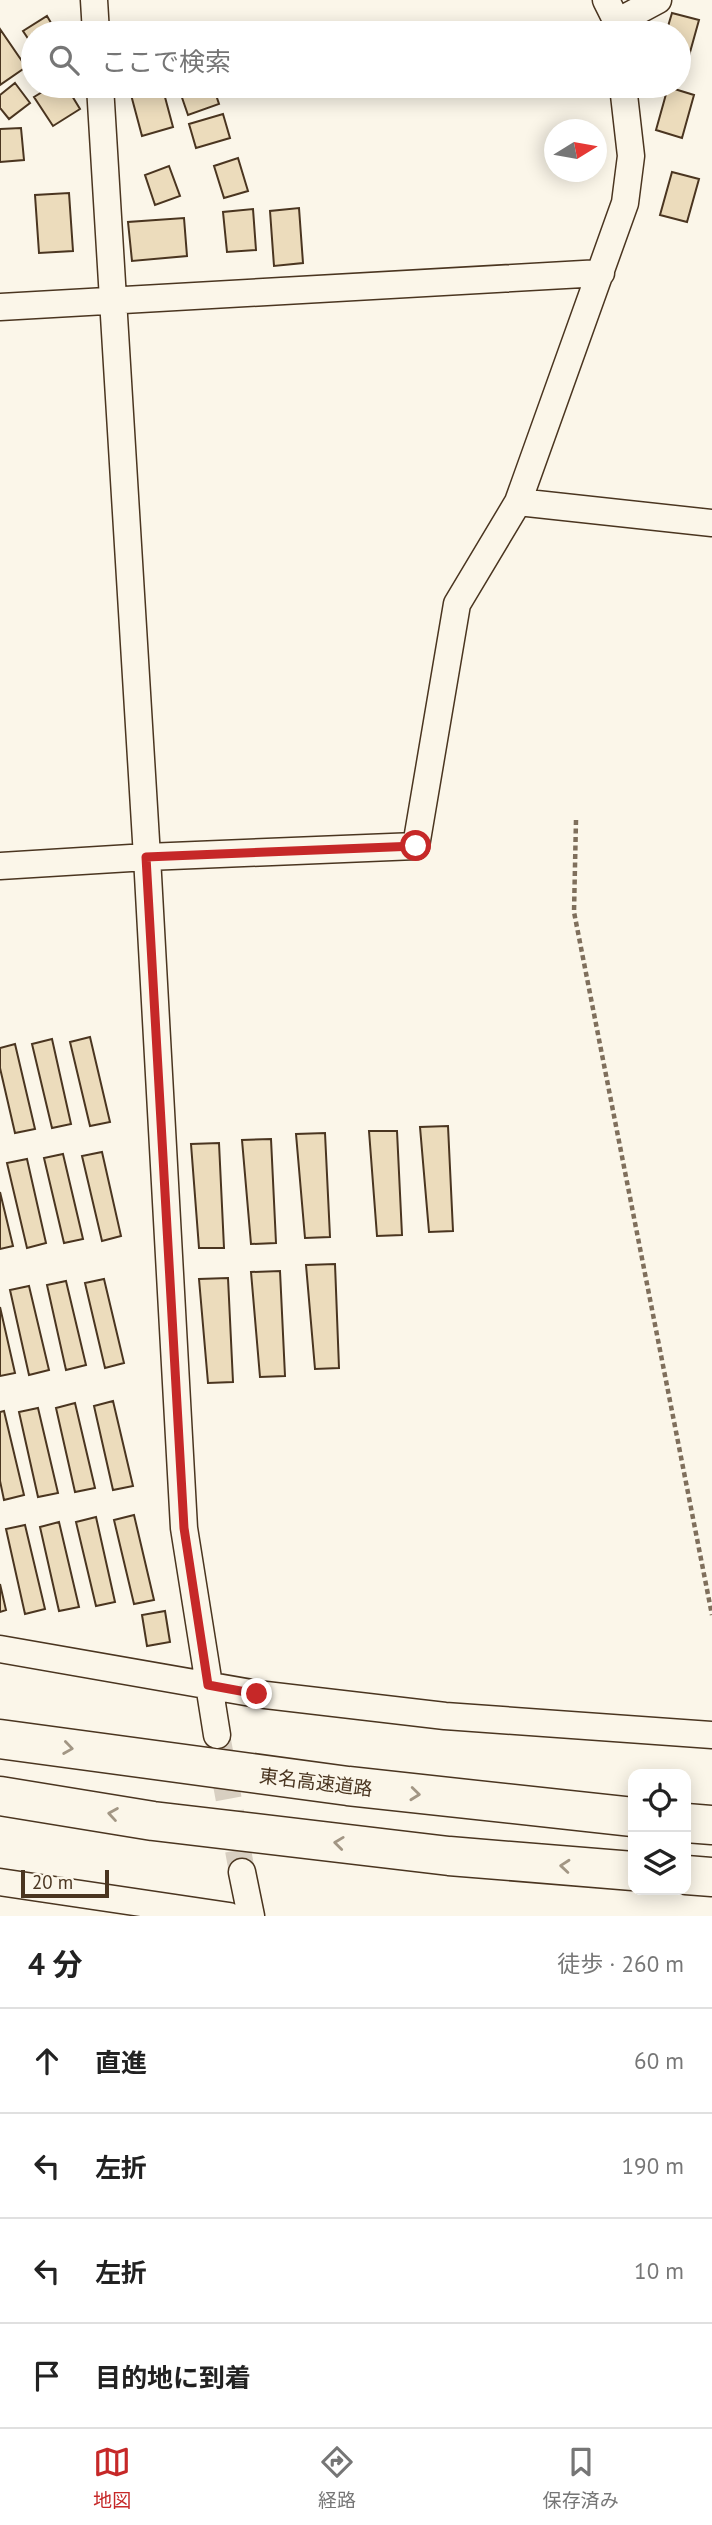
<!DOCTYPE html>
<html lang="ja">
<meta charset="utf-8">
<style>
body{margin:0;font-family:"PT Sans","Noto Sans JP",sans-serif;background:#f2f2f2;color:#222}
.controls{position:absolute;right:21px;bottom:21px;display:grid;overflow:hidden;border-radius:14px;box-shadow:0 4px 18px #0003}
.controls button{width:63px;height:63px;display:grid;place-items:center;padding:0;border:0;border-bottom:2px solid #e0e0e0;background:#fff;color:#222;font:35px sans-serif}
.compass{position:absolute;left:544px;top:119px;width:63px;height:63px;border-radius:50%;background:#fff;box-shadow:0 4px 18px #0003;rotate:79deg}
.scale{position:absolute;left:21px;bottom:18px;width:88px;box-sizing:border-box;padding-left:7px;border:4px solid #4a3520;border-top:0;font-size:19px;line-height:24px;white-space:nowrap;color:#4a3520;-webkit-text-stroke:5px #fbf6e9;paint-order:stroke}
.stop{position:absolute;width:21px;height:21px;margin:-16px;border:5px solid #c62828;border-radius:50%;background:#fff}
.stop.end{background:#c62828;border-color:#fff;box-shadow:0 2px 7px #0008}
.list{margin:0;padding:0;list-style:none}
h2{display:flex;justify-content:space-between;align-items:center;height:91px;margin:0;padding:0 28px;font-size:30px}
h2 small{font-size:23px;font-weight:400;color:#767676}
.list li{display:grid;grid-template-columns:46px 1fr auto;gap:21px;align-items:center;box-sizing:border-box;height:105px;padding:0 28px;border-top:2px solid #e0e0e0}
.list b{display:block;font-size:26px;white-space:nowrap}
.list em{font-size:23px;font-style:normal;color:#767676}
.icon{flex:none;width:38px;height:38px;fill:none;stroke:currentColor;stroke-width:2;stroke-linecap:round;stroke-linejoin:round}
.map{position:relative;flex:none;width:712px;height:1916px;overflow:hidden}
.search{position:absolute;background:#fff;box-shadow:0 4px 18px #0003;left:21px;right:21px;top:21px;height:77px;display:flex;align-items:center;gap:18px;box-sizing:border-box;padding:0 24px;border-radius:38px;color:#767676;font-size:26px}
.sheet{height:511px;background:#fff}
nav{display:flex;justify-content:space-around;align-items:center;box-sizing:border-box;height:98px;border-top:2px solid #e0e0e0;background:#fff;font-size:19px;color:#767676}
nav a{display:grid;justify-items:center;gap:4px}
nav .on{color:#c62828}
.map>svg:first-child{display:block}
</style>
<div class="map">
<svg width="712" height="1916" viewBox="0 0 712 1916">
<rect width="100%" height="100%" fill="#fbf6e9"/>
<path fill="#ecdcbc" stroke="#4a3520" stroke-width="2" d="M672,13L699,20L687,63L679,61V33H666Z
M47,16L57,33H33V46L23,31Z
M0,29L26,67L0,85Z
M15,83L30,103L9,119L0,108V95Z
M52,86H66L80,109L53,126L34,97Z
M150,86H162L173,127L142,136L130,91Z
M178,86H213L219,104L188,115Z
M668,87L694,95L682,138L656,130Z
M223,114L230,138L196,148L189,124Z
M21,128L24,160L0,162V129Z
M238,158L248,191L224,198L214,166Z
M169,166L180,196L155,205L145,175Z
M672,172L699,179L687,222L660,215Z
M69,193L73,251L39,253L35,195Z
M299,208L303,263L274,266L270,211Z
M253,209L256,250L227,252L223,212Z
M184,218L187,256L132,261L128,222Z
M90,1037L110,1122L90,1126L70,1042Z
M52,1039L71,1124L52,1128L32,1044Z
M15,1044L35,1129L15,1133L0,1068V1048Z
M448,1126L453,1231L429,1232L420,1127Z
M369,1131H397L402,1235L377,1236Z
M325,1133L330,1237L305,1238L296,1134Z
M271,1139L276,1243L251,1244L242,1140Z
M219,1143L224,1248H199L191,1144Z
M102,1152L121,1236L102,1241L82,1156Z
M63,1154L83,1239L64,1243L44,1158Z
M27,1159L46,1243L27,1248L7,1163Z
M0,1192L13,1246L0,1249Z
M335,1264L339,1368L315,1369L306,1265Z
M280,1271L285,1376L260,1377L251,1272Z
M228,1278L233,1382L208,1383L199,1279Z
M104,1279L124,1363L105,1368L85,1283Z
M66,1281L86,1365L66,1370L47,1285Z
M29,1286L49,1370L29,1375L10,1290Z
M0,1307L15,1373L0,1376Z
M113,1401L133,1486L113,1490L94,1406Z
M75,1403L95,1488L75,1492L56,1408Z
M38,1408L58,1493L38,1497L19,1412Z
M4,1411L24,1495L4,1500L0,1481V1412Z
M134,1515L154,1600L134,1604L114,1520Z
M96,1517L115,1602L96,1606L76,1522Z
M59,1522L79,1607L59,1611L40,1527Z
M25,1525L45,1609L25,1614L6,1529Z
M0,1584L6,1610L0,1612Z
M165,1611L170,1642L147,1646L142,1615Z"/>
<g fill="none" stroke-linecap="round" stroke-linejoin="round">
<path stroke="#d8cfc1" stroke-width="26" stroke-dasharray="26 13" stroke-linecap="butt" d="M217,1735L242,1872"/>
<defs>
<path id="minor" d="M94,0L96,33
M606,0L617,22L618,33
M617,22L658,0
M100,86L147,857L184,1528L217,1735
M0,307L601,273
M518,502L712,523
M0,866L147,857L416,846L457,604L518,502L625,203L631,156L623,86
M0,1649L257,1694L445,1716L712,1735
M242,1872L251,1916
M0,1882L229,1916"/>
<path id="motorway" d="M0,1739L348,1786L633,1817
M0,1796L153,1821L449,1856L633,1871
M686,1823L712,1825
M686,1875L712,1877"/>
</defs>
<use href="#minor" stroke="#4a3520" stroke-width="29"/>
<use href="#motorway" stroke="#4a3520" stroke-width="41"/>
<path stroke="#7f6f5c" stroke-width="4.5" stroke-dasharray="5 3.5" stroke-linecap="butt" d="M576,820L574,912L712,1615"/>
<use href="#minor" stroke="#fbf6e9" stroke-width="26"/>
<use href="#motorway" stroke="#fbf6e9" stroke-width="38"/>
</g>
<defs><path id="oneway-chevron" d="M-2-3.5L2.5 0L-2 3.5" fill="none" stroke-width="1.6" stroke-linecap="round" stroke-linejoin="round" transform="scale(1.75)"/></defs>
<g stroke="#a29684">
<use href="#oneway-chevron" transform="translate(68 1748) rotate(8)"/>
<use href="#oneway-chevron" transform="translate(415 1794) rotate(6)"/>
<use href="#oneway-chevron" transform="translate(113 1814) rotate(-171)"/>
<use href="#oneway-chevron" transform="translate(339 1843) rotate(-173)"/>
<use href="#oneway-chevron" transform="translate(565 1866) rotate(-175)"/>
</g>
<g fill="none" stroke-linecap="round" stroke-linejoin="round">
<path stroke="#c62828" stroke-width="9" d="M257,1694L208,1685L184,1528L146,857L416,846"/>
</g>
<g text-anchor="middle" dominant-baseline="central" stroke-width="5" stroke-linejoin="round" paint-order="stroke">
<g font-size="19" fill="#4a3520" stroke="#fbf6e9">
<text transform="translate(316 1782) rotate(7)">東名高速道路</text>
</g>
</g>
</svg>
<div class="controls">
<button><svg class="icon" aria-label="locate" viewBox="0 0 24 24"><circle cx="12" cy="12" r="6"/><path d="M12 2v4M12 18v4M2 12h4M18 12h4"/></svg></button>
<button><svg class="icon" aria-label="layers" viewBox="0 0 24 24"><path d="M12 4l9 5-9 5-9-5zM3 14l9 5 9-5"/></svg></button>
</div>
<svg class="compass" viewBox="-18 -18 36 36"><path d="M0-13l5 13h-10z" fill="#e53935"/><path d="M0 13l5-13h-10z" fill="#767676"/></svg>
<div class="scale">20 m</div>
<div class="stop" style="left:416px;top:846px"></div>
<div class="stop end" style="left:257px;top:1694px"></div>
<div class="search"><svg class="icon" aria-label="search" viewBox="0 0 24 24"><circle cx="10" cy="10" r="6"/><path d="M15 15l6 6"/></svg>ここで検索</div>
</div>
<section class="sheet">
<h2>4 分<small>徒歩 · 260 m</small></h2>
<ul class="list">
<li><svg class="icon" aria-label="ahead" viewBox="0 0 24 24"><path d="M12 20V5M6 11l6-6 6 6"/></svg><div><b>直進</b></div><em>60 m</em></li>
<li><svg class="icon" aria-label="left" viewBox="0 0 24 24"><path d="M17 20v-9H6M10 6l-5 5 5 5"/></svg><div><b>左折</b></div><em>190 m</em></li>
<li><svg class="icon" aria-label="left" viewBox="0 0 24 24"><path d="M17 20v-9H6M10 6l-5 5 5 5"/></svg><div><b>左折</b></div><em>10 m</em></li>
<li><svg class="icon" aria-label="arrive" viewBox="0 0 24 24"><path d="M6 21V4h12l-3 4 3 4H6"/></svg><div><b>目的地に到着</b></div></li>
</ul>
</section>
<nav>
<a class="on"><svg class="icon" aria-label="map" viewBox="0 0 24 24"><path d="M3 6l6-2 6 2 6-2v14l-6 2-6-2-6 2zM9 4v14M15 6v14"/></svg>地図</a>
<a><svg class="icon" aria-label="directions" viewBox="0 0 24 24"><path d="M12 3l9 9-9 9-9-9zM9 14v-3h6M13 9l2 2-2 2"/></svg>経路</a>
<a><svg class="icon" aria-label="saved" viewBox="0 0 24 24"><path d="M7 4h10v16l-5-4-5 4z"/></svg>保存済み</a>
</nav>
